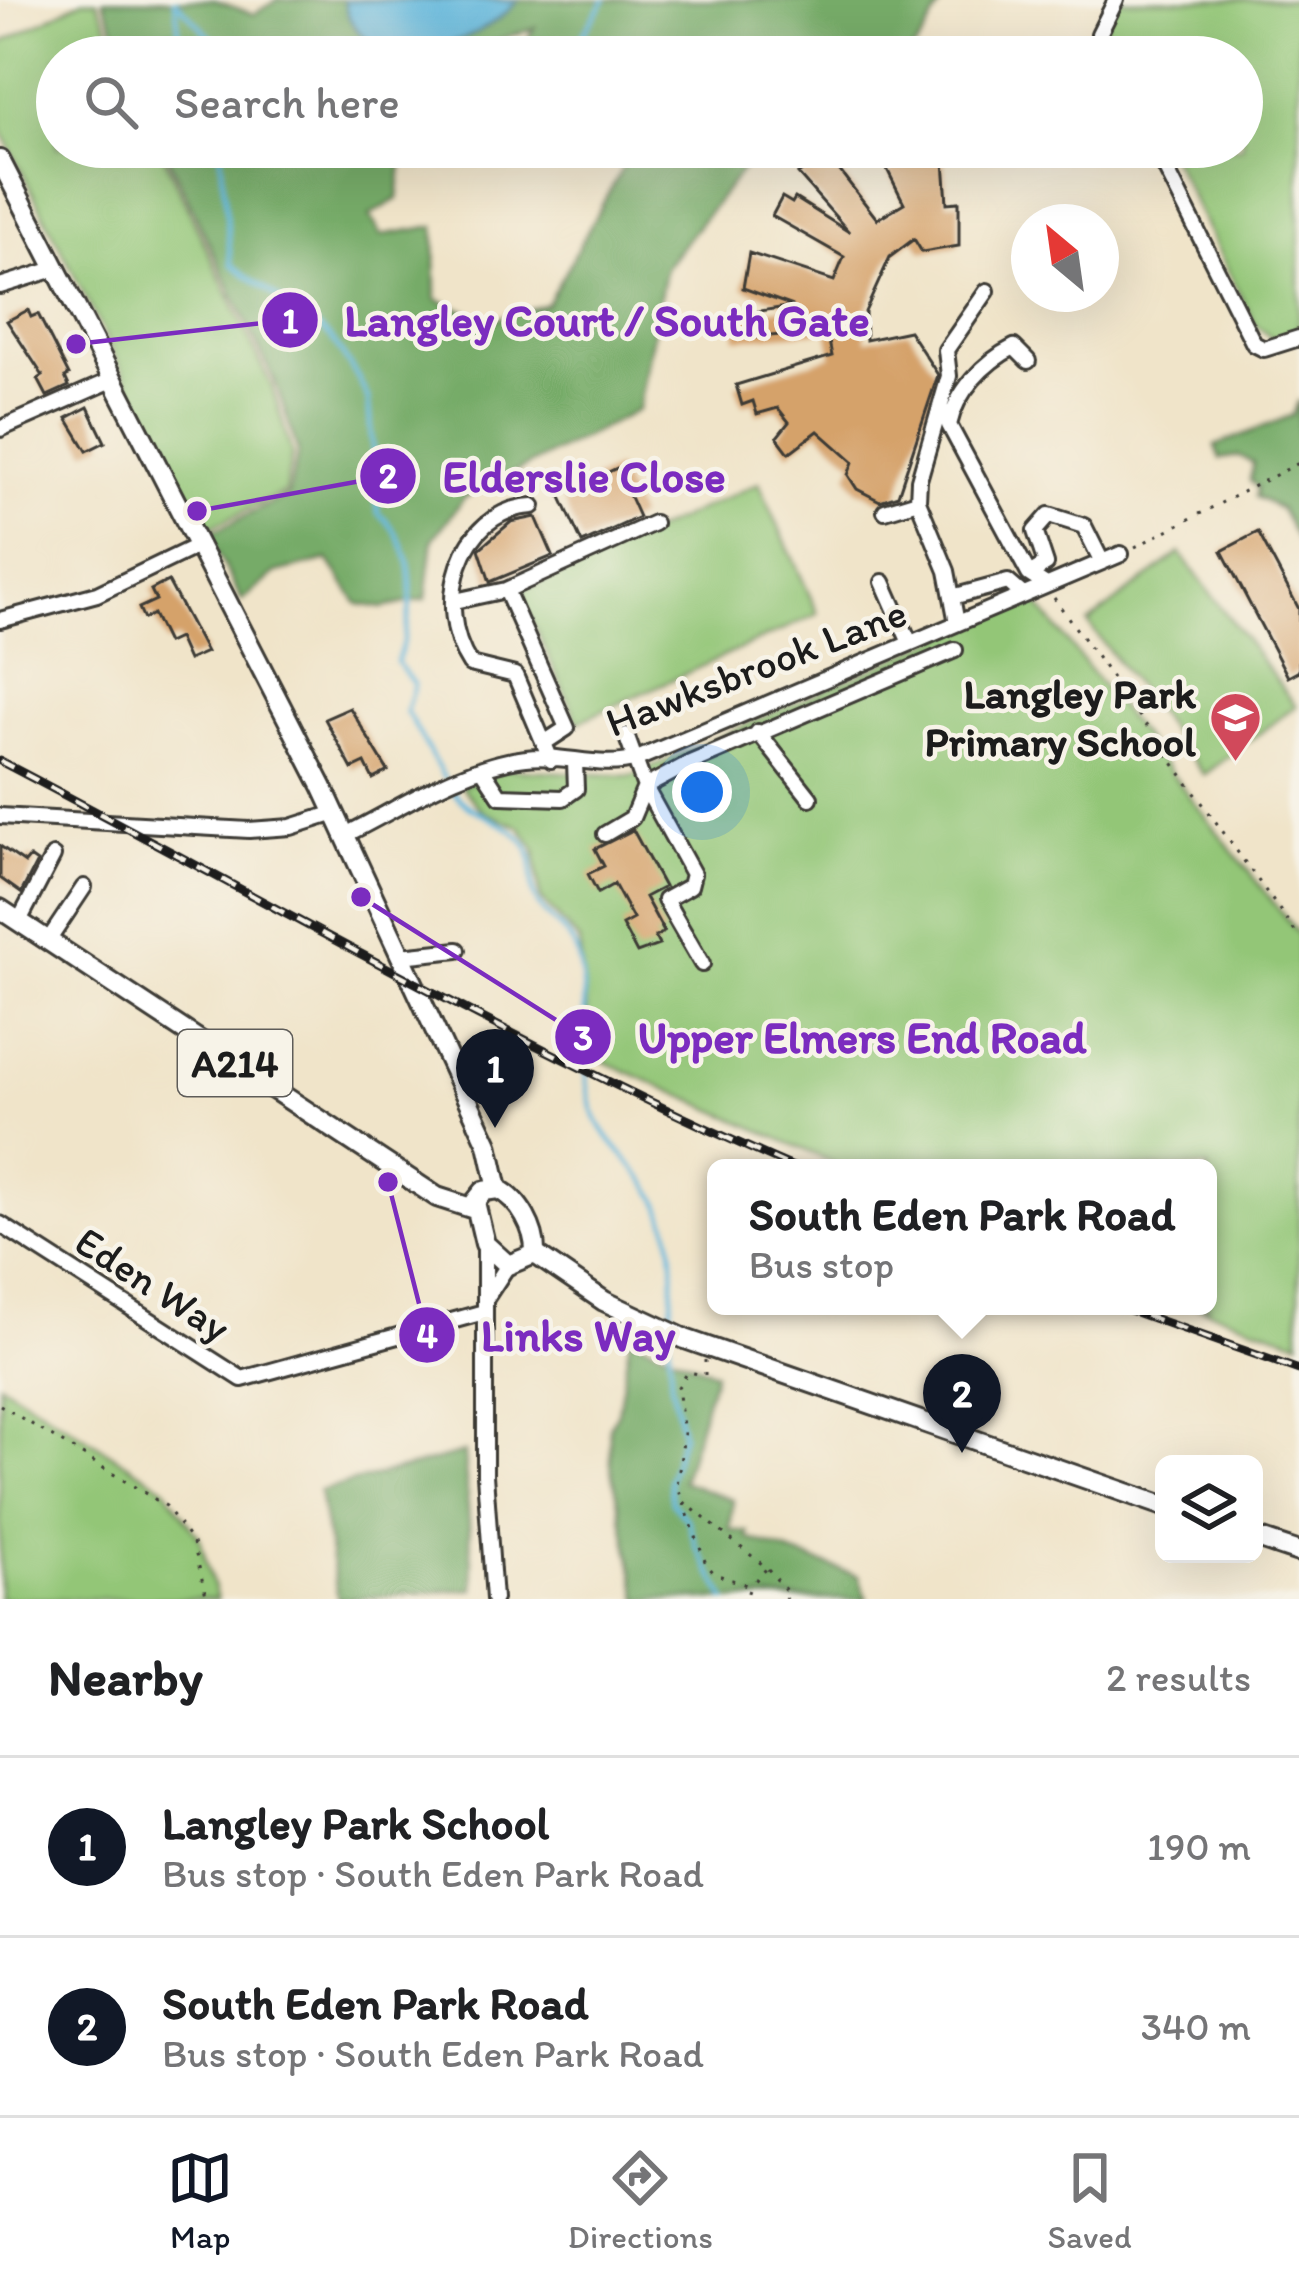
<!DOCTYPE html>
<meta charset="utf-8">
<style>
body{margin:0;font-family:Itim,sans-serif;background:#f2f2f2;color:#202124}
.controls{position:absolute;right:36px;bottom:36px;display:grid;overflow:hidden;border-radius:18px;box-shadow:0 12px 48px #0002}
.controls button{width:108px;height:108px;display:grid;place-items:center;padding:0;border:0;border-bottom:3px solid #e0e0e0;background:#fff;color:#202124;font:60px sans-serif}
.compass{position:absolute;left:1011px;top:204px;width:108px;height:108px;border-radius:50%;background:#fff;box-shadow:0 12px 48px #0002;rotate:331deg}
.you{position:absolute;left:702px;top:792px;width:42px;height:42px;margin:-30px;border:9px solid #fff;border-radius:50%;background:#1a73e8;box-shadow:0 0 0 18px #1a73e833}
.badge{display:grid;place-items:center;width:78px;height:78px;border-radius:50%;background:#111827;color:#fff;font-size:39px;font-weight:700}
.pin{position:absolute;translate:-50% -99px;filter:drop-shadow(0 3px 6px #0008)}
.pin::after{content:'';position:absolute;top:63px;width:42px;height:36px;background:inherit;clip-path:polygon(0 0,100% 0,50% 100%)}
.popup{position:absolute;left:707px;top:1159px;width:510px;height:156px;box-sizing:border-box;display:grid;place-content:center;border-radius:18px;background:#fff;filter:drop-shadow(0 3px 9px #0005);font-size:39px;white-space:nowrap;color:#757577}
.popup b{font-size:45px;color:#202124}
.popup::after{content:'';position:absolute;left:50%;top:100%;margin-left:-24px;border:24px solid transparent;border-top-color:#fff}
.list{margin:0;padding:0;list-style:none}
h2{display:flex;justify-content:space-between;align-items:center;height:156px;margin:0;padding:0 48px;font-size:51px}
h2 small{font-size:39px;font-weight:400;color:#757577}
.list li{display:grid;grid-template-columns:78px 1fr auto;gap:36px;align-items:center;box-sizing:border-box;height:180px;padding:0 48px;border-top:3px solid #e0e0e0}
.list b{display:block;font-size:45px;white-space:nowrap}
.list p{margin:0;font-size:39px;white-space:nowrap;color:#757577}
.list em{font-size:39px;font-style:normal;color:#757577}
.icon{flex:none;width:66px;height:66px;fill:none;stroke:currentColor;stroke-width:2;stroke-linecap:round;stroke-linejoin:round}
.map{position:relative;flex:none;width:1299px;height:1599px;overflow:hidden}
.search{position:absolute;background:#fff;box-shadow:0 12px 48px #0002;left:36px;right:36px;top:36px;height:132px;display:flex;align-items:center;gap:30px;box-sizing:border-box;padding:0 42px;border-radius:66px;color:#757577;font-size:45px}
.sheet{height:516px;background:#fff}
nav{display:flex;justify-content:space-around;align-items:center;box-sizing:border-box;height:168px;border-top:3px solid #e0e0e0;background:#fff;font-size:33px;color:#757577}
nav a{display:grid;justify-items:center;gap:6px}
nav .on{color:#111827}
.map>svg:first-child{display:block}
</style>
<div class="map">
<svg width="1299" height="1599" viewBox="0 0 1299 1599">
<rect width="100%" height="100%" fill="#f7f3e8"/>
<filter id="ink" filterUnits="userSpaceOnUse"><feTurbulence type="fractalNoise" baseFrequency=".00833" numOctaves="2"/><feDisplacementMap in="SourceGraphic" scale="24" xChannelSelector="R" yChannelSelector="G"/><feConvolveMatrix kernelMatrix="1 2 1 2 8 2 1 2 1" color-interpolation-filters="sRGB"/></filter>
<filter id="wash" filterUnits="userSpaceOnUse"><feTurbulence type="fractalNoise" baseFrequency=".004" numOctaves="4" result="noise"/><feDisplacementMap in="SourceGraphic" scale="48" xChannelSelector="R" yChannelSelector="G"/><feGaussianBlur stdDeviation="2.7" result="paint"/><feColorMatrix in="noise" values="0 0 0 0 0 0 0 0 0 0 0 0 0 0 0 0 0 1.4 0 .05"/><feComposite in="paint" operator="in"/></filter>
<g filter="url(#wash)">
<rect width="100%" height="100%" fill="#f0e4c9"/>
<path fill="#93c677" stroke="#58714a" stroke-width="3" d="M83,0H97L121,57H57V147H159L272,387L292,454L285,492L203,531L0,128V44Z
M1117,0H1299V334L1271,338L1255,324L1166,147H1242V57H1120L1104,25Z
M759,483L818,614L578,722L519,592Z
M1180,553L1296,706L1204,775L1088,623Z
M1032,597L1299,935V1341L1196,1306H1208V1168H845L592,1056L579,941L540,898L535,849L520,827L483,812L461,786L506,769L632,776Z
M0,1383L164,1487L199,1537L217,1599H0Z"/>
<path fill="#76ab68" stroke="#496442" stroke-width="3" d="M103,0H214L254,14L278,0H947C928,17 927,44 904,57H517L534,28L448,57H126Z
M163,147H431L402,165L398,199L370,215L381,235L435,226L436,299L490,321L547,304L634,147H760L666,266L638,410L464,498L433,539L426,599L382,608L358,604L328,560L276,573L242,601L208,535L288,495L298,452L276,384Z
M1299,400V544L1280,509L1256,497L1257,487L1250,481L1253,463L1239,456L1220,459L1215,446L1293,415Z
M630,1337L715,1372L682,1481L733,1500L730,1530L748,1532L747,1538L859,1576L867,1599H639L611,1465L609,1427L618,1412Z
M464,1453L474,1589L338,1599L319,1491Z"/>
<path fill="#5eb6db" stroke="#3d697c" stroke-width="3" d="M344,0H518C482,47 358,84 344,0Z"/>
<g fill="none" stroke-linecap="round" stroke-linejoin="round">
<path stroke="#5eb6db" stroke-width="4.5" d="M175,0L182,57
M178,3L230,57
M568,57L605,0
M220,147L231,264L330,336L358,378L368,399L378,513C423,549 414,610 397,662L414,685L406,711L444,778
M450,787C468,818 511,818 528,848C536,862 528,885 536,901C546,920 569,930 576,951C592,999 578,1054 591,1104C600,1138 630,1159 649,1186C680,1232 674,1274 670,1326
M669,1338L671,1382L682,1434L669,1479L672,1502L689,1522L696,1546L726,1599"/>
</g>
<g id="blocks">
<path fill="#d5a26b" d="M876,147H943L947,203L959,202V246L922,252L914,239L890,257L865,312L866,340L909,331L938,375L898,495L880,501L857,489L848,475L853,462L818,431L789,453L777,437L789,422L778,408L757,414L753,401L742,405L736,385L832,356L827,331L736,339L734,315L793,306L743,288L749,253L834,281L844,257L772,216L782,197L792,203L795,198L849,232L798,174L826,153L877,219L904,203Z
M28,310L31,317L38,314L69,375L65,377L69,386L47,396L38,379L43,376L7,321Z
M88,407L105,442L87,451L67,418Z
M617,468L639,517L582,543L560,495Z
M536,517L553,556L490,582L479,549L511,522Z
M1258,532L1299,609V671L1288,677L1222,551Z
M168,581L206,652L188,660L178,638L167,643L153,614L144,619L139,608L156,600L151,590Z
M350,708L388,771L373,779L365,763L352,769L325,719Z
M633,830L664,887L645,897L664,932L655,937L659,945L637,953L622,925L633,919L614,884L598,893L588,874L604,866L595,849Z
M0,846L25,863L30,857L37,862L21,893L0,878Z"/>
</g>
</g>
<g filter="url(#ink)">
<use href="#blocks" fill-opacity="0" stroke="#3c3a36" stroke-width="3"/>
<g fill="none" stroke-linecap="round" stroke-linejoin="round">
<defs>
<path id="minor" d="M1110,57L1099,34L1116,0
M1155,147L1254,344L1264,349L1299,338
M0,286L55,269
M1028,361L1014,347C984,362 956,392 949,425L1029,574L1046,585
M0,429L112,380
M533,506C457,510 433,608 470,664L515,675L551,760
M885,511L918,501
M1029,574L1046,564L1035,531L1049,515L1084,526L1102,562
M883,582L910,643
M506,590L567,728L544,743
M952,597L1008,582L1023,595
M455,601L506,590L654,523
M0,620L97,594L197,546
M957,623L947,571L918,501L919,480L949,376L946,350L987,291
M758,732L810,798
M626,735L645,787L693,874L690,886L665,900L702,964
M483,770L500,796L563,798L576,789L575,762
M0,816L249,830L291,827L335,813
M605,834L632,818L645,787L688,764L955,650
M345,835C400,808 463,765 526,758C563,753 600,770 637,759L1121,554
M19,921L53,856
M48,941L84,887
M401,956L458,950
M0,1224L242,1379L484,1312
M485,1244V1475L494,1599
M485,1300L508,1265"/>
<path id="major" d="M0,160L322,786L488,1144L498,1189
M0,909L437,1197L474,1209
M498,1189L484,1191L475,1202L485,1244L508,1265L535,1254
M498,1189C520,1200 536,1230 535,1254
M535,1254L604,1301L685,1339L1164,1506
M1254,1537L1299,1552"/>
</defs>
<use href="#minor" stroke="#3c3a36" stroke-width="20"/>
<use href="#major" stroke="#3c3a36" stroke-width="24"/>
<path stroke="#3c3a36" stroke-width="3" stroke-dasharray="3 9" stroke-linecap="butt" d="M1135,547L1299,463
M1054,598L1299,937
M705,1360V1375L688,1372L678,1387L684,1434L677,1485L706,1564L715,1574L750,1586L746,1599
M0,1405L166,1506L193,1543L207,1599
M684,1502L767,1568L751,1585
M768,1569L788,1593L785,1599"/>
<use href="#minor" stroke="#fff" stroke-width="14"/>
<use href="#major" stroke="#fff" stroke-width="18"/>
<defs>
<path id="rail" d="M0,761C265,899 521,1049 795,1168
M1119,1306L1299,1370"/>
</defs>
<use href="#rail" stroke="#1c1c1c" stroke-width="9"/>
<use href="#rail" stroke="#f7f3e8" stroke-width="4.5" stroke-dasharray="14" stroke-linecap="butt"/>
</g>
</g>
<defs>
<symbol id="school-pin" viewBox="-11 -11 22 30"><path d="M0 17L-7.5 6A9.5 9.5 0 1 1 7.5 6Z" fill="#d1495b" stroke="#f7f3e8"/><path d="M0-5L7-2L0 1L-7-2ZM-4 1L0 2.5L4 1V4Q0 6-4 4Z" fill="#fff"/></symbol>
</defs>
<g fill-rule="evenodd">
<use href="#school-pin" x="1206" y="688" width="59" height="81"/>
</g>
<g text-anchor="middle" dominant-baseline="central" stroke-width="9" stroke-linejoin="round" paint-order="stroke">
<rect fill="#f7f3e8" stroke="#5e5c59" stroke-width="3" x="178" y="1030" width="114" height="66" rx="9"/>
<g font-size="39" font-weight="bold" fill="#1c1c1c">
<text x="235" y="1063">A214</text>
</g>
<g font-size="42" fill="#1c1c1c" stroke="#f7f3e8">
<text transform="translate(756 667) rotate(-21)">Hawksbrook Lane</text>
<text transform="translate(153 1284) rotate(33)">Eden Way</text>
</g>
<g font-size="42" font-weight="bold" fill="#1c1c1c" stroke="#f7f3e8" text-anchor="end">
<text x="1196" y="693">Langley Park<tspan x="1196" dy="48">Primary School</tspan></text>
</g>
</g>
<path fill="none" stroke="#7b2cbf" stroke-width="4.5" d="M76 344L290 320M197 511L388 476M361 897L583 1037M388 1182L427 1335"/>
<g fill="#7b2cbf" stroke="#f7f3e8" stroke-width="4.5">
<circle cx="76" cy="344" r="12"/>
<circle cx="197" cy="511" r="12"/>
<circle cx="361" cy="897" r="12"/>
<circle cx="388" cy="1182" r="12"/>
<circle cx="290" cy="320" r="30"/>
<circle cx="388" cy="476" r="30"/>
<circle cx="583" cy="1037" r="30"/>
<circle cx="427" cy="1335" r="30"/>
</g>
<g font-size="36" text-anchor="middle" font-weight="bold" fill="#fff">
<text x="290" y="333">1</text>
<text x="388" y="488">2</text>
<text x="583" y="1050">3</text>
<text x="427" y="1348">4</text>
</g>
<g font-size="45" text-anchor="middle" font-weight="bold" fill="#7b2cbf" stroke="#f7f3e8" stroke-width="9" stroke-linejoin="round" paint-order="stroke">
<text x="607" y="336">Langley Court / South Gate</text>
<text x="584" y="492">Elderslie Close</text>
<text x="862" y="1053">Upper Elmers End Road</text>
<text x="578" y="1351">Links Way</text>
</g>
</svg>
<div class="controls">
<button><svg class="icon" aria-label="layers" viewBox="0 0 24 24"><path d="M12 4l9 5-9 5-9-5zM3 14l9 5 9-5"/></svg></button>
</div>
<svg class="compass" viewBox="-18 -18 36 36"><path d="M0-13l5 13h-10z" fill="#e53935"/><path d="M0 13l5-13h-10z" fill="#757577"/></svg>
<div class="you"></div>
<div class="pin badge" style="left:495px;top:1128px">1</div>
<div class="pin badge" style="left:962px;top:1453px">2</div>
<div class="popup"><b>South Eden Park Road</b>Bus stop</div>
<div class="search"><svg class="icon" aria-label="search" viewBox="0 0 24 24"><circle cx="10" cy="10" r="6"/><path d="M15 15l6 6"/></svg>Search here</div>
</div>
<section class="sheet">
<h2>Nearby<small>2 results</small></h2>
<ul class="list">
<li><span class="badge">1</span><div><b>Langley Park School</b><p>Bus stop · South Eden Park Road</p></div><em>190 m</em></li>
<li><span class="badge">2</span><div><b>South Eden Park Road</b><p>Bus stop · South Eden Park Road</p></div><em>340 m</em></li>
</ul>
</section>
<nav>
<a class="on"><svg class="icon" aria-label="map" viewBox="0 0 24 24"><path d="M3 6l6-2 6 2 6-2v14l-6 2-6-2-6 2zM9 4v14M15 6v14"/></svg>Map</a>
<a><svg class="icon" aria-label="directions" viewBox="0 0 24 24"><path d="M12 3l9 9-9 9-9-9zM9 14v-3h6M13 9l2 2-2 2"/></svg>Directions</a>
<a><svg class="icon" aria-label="saved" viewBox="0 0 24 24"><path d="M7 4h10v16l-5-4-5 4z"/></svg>Saved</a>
</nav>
